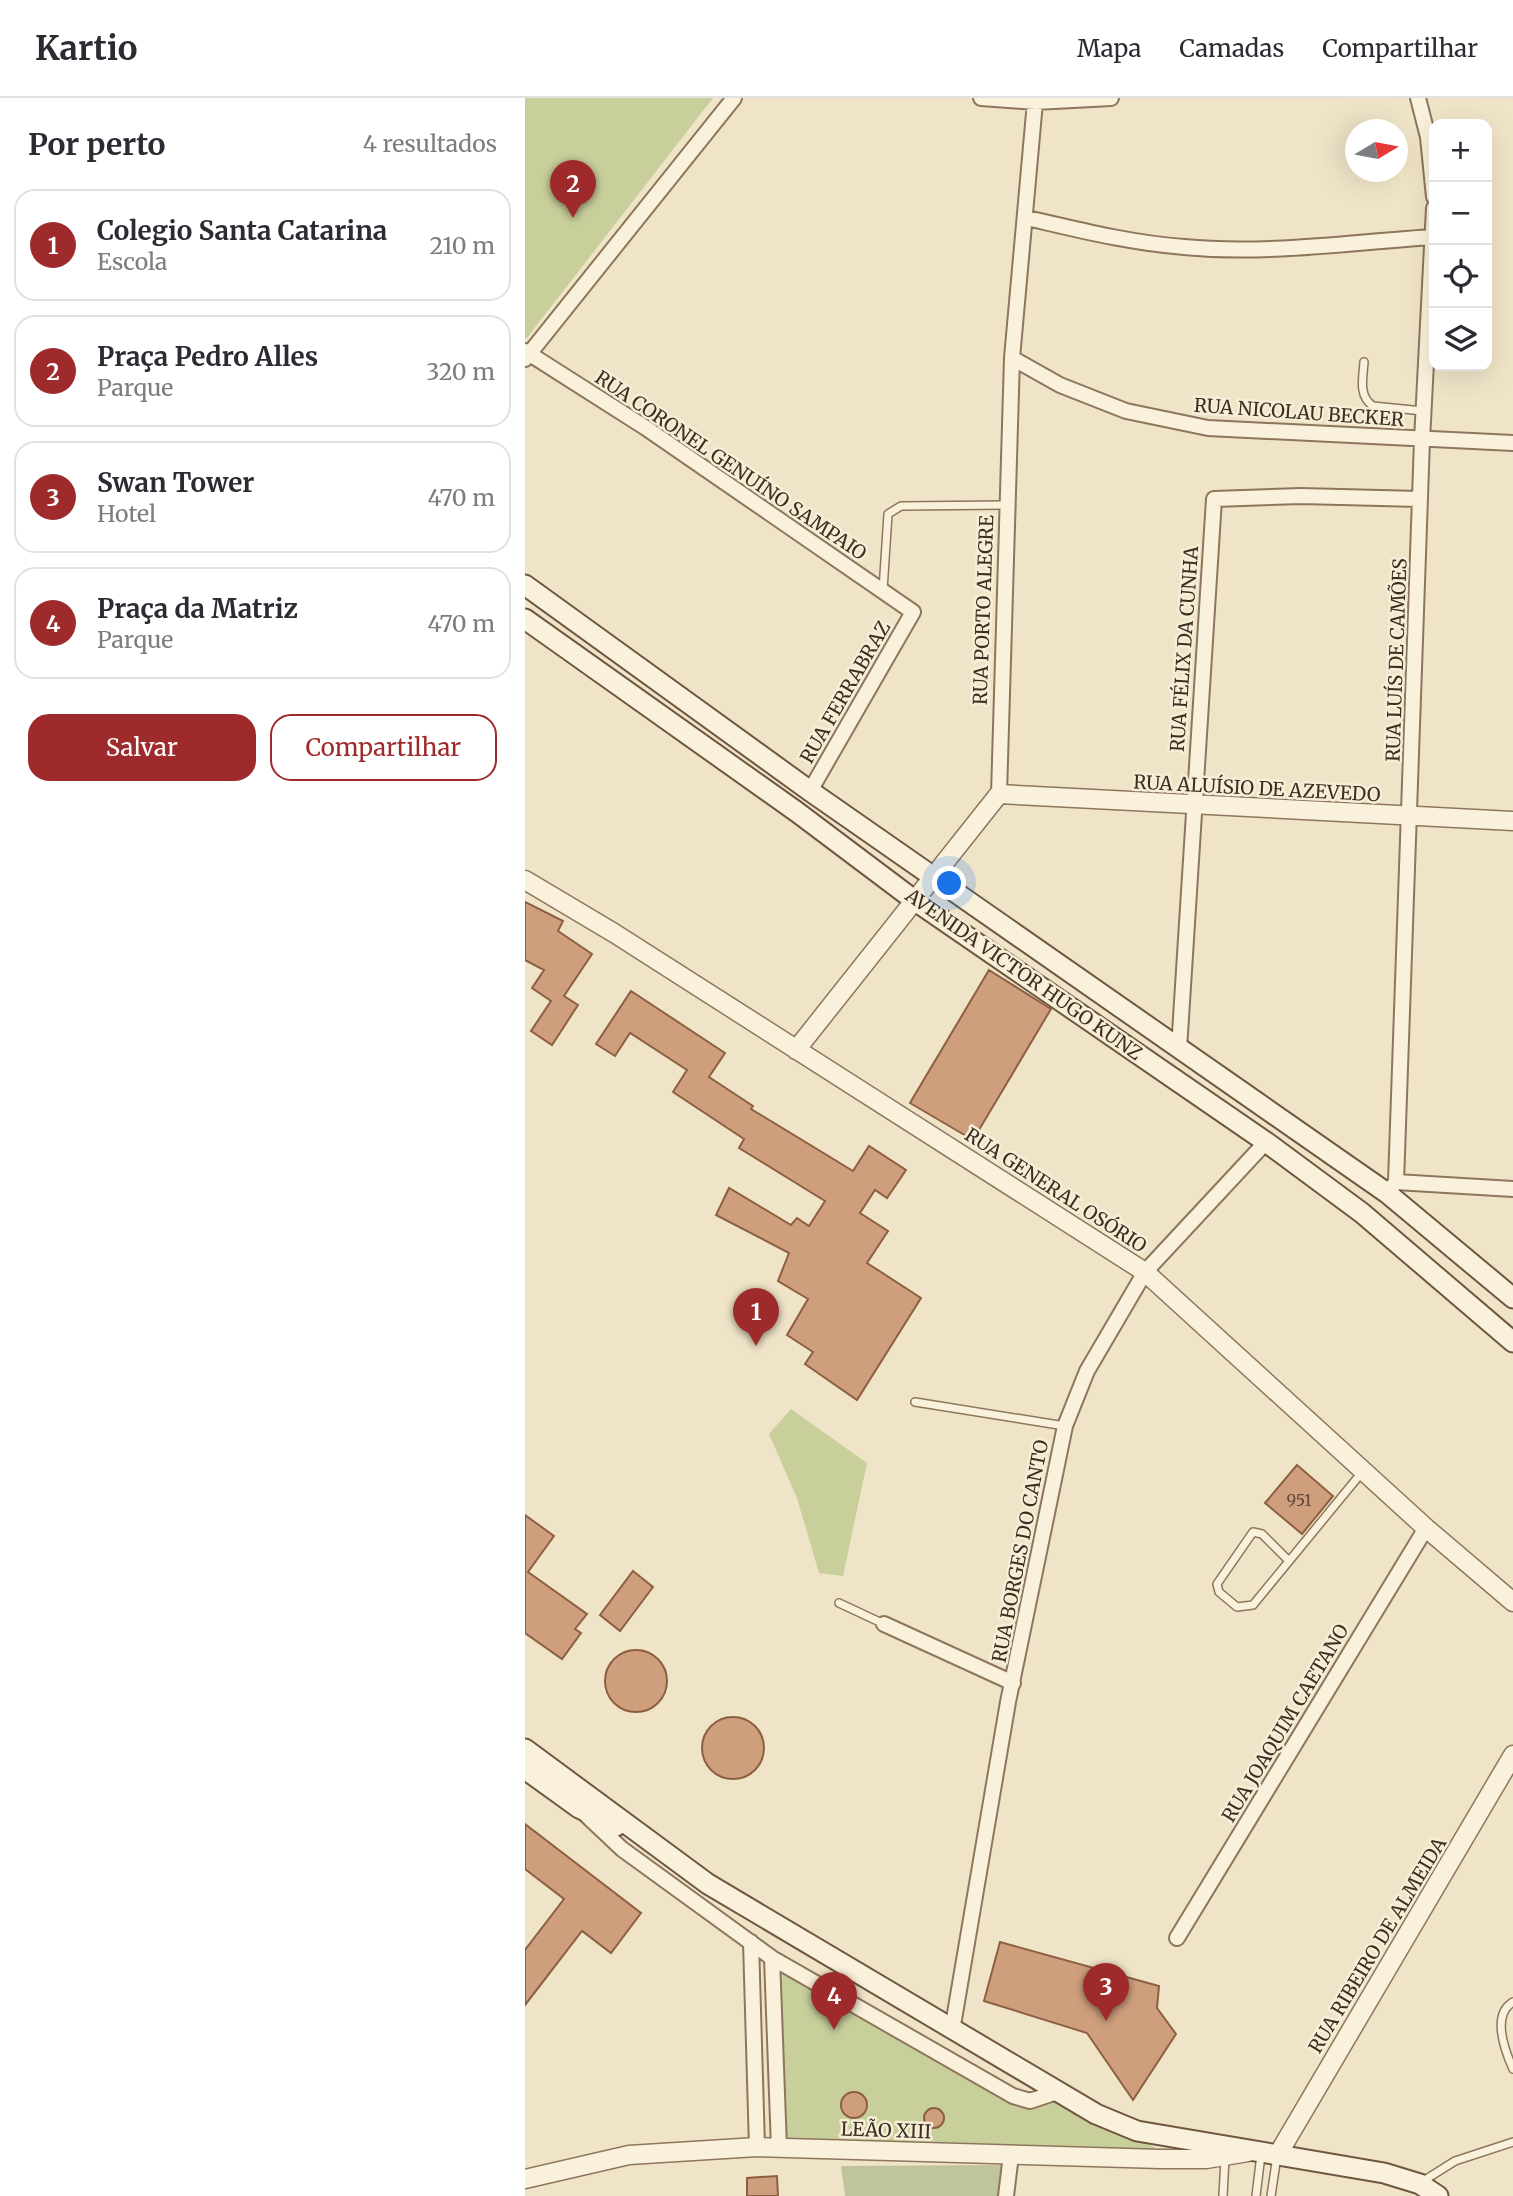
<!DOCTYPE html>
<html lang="pt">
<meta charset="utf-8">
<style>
body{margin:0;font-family:Merriweather,serif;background:#f2f2f3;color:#2b2b33}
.controls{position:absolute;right:21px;top:21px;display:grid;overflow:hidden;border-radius:14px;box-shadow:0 7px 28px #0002}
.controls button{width:63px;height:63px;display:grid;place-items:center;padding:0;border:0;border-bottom:2px solid #e1e1e2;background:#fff;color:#2b2b33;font:35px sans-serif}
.compass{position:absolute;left:820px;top:21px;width:63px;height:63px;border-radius:50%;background:#fff;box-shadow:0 7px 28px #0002;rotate:80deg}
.you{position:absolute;left:425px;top:786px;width:24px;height:24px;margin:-18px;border:5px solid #fff;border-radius:50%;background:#1a73e8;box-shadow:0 0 0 10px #1a73e833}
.badge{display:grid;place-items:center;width:46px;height:46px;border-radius:50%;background:#9e2a2b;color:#fff;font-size:23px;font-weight:700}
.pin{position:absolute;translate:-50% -58px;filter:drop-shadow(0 2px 4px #0008)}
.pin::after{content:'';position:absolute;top:37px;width:24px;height:21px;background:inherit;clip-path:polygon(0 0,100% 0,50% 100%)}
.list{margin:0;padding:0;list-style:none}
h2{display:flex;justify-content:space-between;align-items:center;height:91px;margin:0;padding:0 28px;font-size:30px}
h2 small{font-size:23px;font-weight:400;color:#7c7c81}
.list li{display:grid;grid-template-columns:46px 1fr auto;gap:21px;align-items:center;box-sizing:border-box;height:112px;margin:0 14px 14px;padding:0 14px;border:2px solid #e1e1e2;border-radius:21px}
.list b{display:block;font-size:26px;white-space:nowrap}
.list p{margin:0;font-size:23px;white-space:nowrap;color:#7c7c81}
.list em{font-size:23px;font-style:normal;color:#7c7c81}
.actions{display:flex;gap:14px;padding:21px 28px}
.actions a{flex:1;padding:16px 0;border:2px solid #9e2a2b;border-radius:21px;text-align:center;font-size:24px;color:#9e2a2b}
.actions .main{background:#9e2a2b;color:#fff}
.icon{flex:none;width:38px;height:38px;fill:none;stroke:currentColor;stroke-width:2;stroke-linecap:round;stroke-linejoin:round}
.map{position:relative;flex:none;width:988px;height:2098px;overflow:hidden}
header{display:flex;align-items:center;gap:42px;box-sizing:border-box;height:98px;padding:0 35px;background:#fff;border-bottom:2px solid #e1e1e2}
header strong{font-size:33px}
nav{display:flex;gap:38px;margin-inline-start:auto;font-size:24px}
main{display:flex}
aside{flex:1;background:#fff}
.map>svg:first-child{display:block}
</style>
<header>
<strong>Kartio</strong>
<nav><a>Mapa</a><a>Camadas</a><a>Compartilhar</a></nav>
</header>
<main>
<aside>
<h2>Por perto<small>4 resultados</small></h2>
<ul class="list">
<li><span class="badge">1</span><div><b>Colegio Santa Catarina</b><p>Escola</p></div><em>210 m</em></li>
<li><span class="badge">2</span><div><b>Praça Pedro Alles</b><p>Parque</p></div><em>320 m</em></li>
<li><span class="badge">3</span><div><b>Swan Tower</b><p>Hotel</p></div><em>470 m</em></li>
<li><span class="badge">4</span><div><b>Praça da Matriz</b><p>Parque</p></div><em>470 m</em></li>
</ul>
<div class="actions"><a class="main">Salvar</a><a>Compartilhar</a></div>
</aside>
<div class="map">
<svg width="988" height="2098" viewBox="0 0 988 2098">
<rect width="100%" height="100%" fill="#f0e4c8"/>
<path fill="#c9cf9b" d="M0,0H188L1,241L0,240Z
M266,1311L342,1365L318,1478L294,1475L272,1400L244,1336Z
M252,1868L486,2001L532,1996L631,2050L618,2059L259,2046Z"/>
<path fill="#bfc49a" d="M477,2067L473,2098H320L316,2068Z"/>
<path fill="#cf9f7d" stroke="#8d5f41" stroke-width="2" d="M0,804L38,823L33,833L67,856L39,898L53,907L27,947L6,933L26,903L7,890L19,872L0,862Z
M464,872L526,911L448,1042L385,1005Z
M106,893L200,955L184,979L228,1008L226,1011L328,1073L344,1048L381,1072L362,1100L350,1092L335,1115L363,1133L342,1165L396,1200L332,1302L280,1266L288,1254L262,1237L283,1201L253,1183L264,1155L191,1117L204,1090L266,1127L272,1120L284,1128L300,1103L214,1050L219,1041L148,994L162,972L105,935L90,958L71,946Z
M772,1367L808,1398L777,1436L740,1405Z
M0,1417L29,1438L3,1474L62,1516L50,1531L56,1535L37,1561L0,1535Z
M108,1473L128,1489L95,1533L75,1517Z
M80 1583a31 31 0 1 1 62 0a31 31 0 1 1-62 0Z
M177 1650a31 31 0 1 1 62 0a31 31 0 1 1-62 0Z
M0,1726L116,1815L86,1855L57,1833L0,1907V1852L39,1801L0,1771Z
M475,1844L634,1888L632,1910L651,1936L608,2002L562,1935L459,1903Z
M316 2007a13 13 0 1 1 26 0a13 13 0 1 1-26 0Z
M399 2020a10 10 0 1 1 20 0a10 10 0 1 1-20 0Z
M252,2078L253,2098H222V2080Z"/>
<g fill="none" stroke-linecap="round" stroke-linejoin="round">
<defs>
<path id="service" d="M839,264C838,280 833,298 848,308L898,313
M358,492L363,416L376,408L482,407
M390,1304L540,1328
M764,1463L737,1436L728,1434L692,1486L694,1494L712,1509L728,1507L838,1373
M314,1505L359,1526
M988,1904C966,1917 980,1953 988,1971
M895,2085L930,2063L988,2044
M698,2098L700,2060
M731,2098L736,2057
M746,2098L752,2058"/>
<path id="minor" d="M456,0L510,4L586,0
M893,0L903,39L909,99
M502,120C554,132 605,145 659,149C741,157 827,144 909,139
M0,253L121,330L388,514L285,693
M487,260L535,287L601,313L683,330L988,345
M0,261L209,0
M474,696L487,260L510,4
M654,951L689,401L776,398L895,401
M871,1084L988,1091
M862,1095L871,1084L897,342L909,110
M359,1526L488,1585
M62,1718L97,1751L247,1860L488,1998L505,2003L532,1994
M652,1840L901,1430
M226,1844L232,2049
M247,1860L254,2050
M427,1933L483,1604L540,1328L562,1273L620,1174L741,1044
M481,2098L486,2057"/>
<path id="tertiary" d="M0,782L89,835L620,1174L901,1430L988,1504
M271,952L474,696L988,723
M752,2058L988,1657
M0,2081L104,2057L232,2049L636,2061H681L723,2054"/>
<path id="secondary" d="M0,487L285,693L862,1095L988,1200
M0,521L272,714L389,802L741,1044L837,1115L988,1244
M0,1651L183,1786L571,2016L612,2033L859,2075L895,2086L913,2098
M0,1671L54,1710L91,1728"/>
</defs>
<use href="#service" stroke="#8d765c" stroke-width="10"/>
<use href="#minor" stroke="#8d765c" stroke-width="18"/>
<use href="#tertiary" stroke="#8d765c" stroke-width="21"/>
<use href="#secondary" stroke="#6f573f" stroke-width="23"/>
<use href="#service" stroke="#faf1dc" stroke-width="7"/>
<use href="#minor" stroke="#faf1dc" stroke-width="14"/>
<use href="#tertiary" stroke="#faf1dc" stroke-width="18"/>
<use href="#secondary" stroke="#faf1dc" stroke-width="19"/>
</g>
<g text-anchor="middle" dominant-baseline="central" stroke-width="5" stroke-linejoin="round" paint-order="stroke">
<g font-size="16" fill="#624a37">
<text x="774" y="1402">951</text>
</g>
<g font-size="19" fill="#3d2e20" stroke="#f7eed8">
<text transform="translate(774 314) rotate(4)">RUA NICOLAU BECKER</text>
<text transform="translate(206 367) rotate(34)">RUA CORONEL GENUÍNO SAMPAIO</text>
<text transform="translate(458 512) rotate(-88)">RUA PORTO ALEGRE</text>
<text transform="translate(659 551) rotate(-86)">RUA FÉLIX DA CUNHA</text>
<text transform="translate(871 562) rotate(-88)">RUA LUÍS DE CAMÕES</text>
<text transform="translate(320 594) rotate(-60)">RUA FERRABRAZ</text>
<text transform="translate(732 690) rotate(3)">RUA ALUÍSIO DE AZEVEDO</text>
<text transform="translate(499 876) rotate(35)">AVENIDA VICTOR HUGO KUNZ</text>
<text transform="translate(531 1092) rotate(33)">RUA GENERAL OSÓRIO</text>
<text transform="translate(495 1453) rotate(-79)">RUA BORGES DO CANTO</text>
<text transform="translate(760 1625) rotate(-59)">RUA JOAQUIM CAETANO</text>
<text transform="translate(852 1847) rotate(-59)">RUA RIBEIRO DE ALMEIDA</text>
<text transform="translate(361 2032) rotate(2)">LEÃO XIII</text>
</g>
</g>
</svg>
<div class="controls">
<button>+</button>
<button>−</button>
<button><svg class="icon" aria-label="locate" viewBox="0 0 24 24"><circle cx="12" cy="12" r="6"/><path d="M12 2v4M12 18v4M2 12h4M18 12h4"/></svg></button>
<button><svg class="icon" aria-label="layers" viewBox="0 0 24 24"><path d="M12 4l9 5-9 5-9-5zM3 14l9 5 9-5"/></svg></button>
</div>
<svg class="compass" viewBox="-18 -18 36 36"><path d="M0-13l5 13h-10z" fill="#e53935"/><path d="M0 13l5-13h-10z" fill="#7c7c81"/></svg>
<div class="you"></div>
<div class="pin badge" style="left:231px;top:1248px">1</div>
<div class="pin badge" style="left:48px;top:120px">2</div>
<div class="pin badge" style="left:581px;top:1923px">3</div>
<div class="pin badge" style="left:309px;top:1932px">4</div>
</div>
</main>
